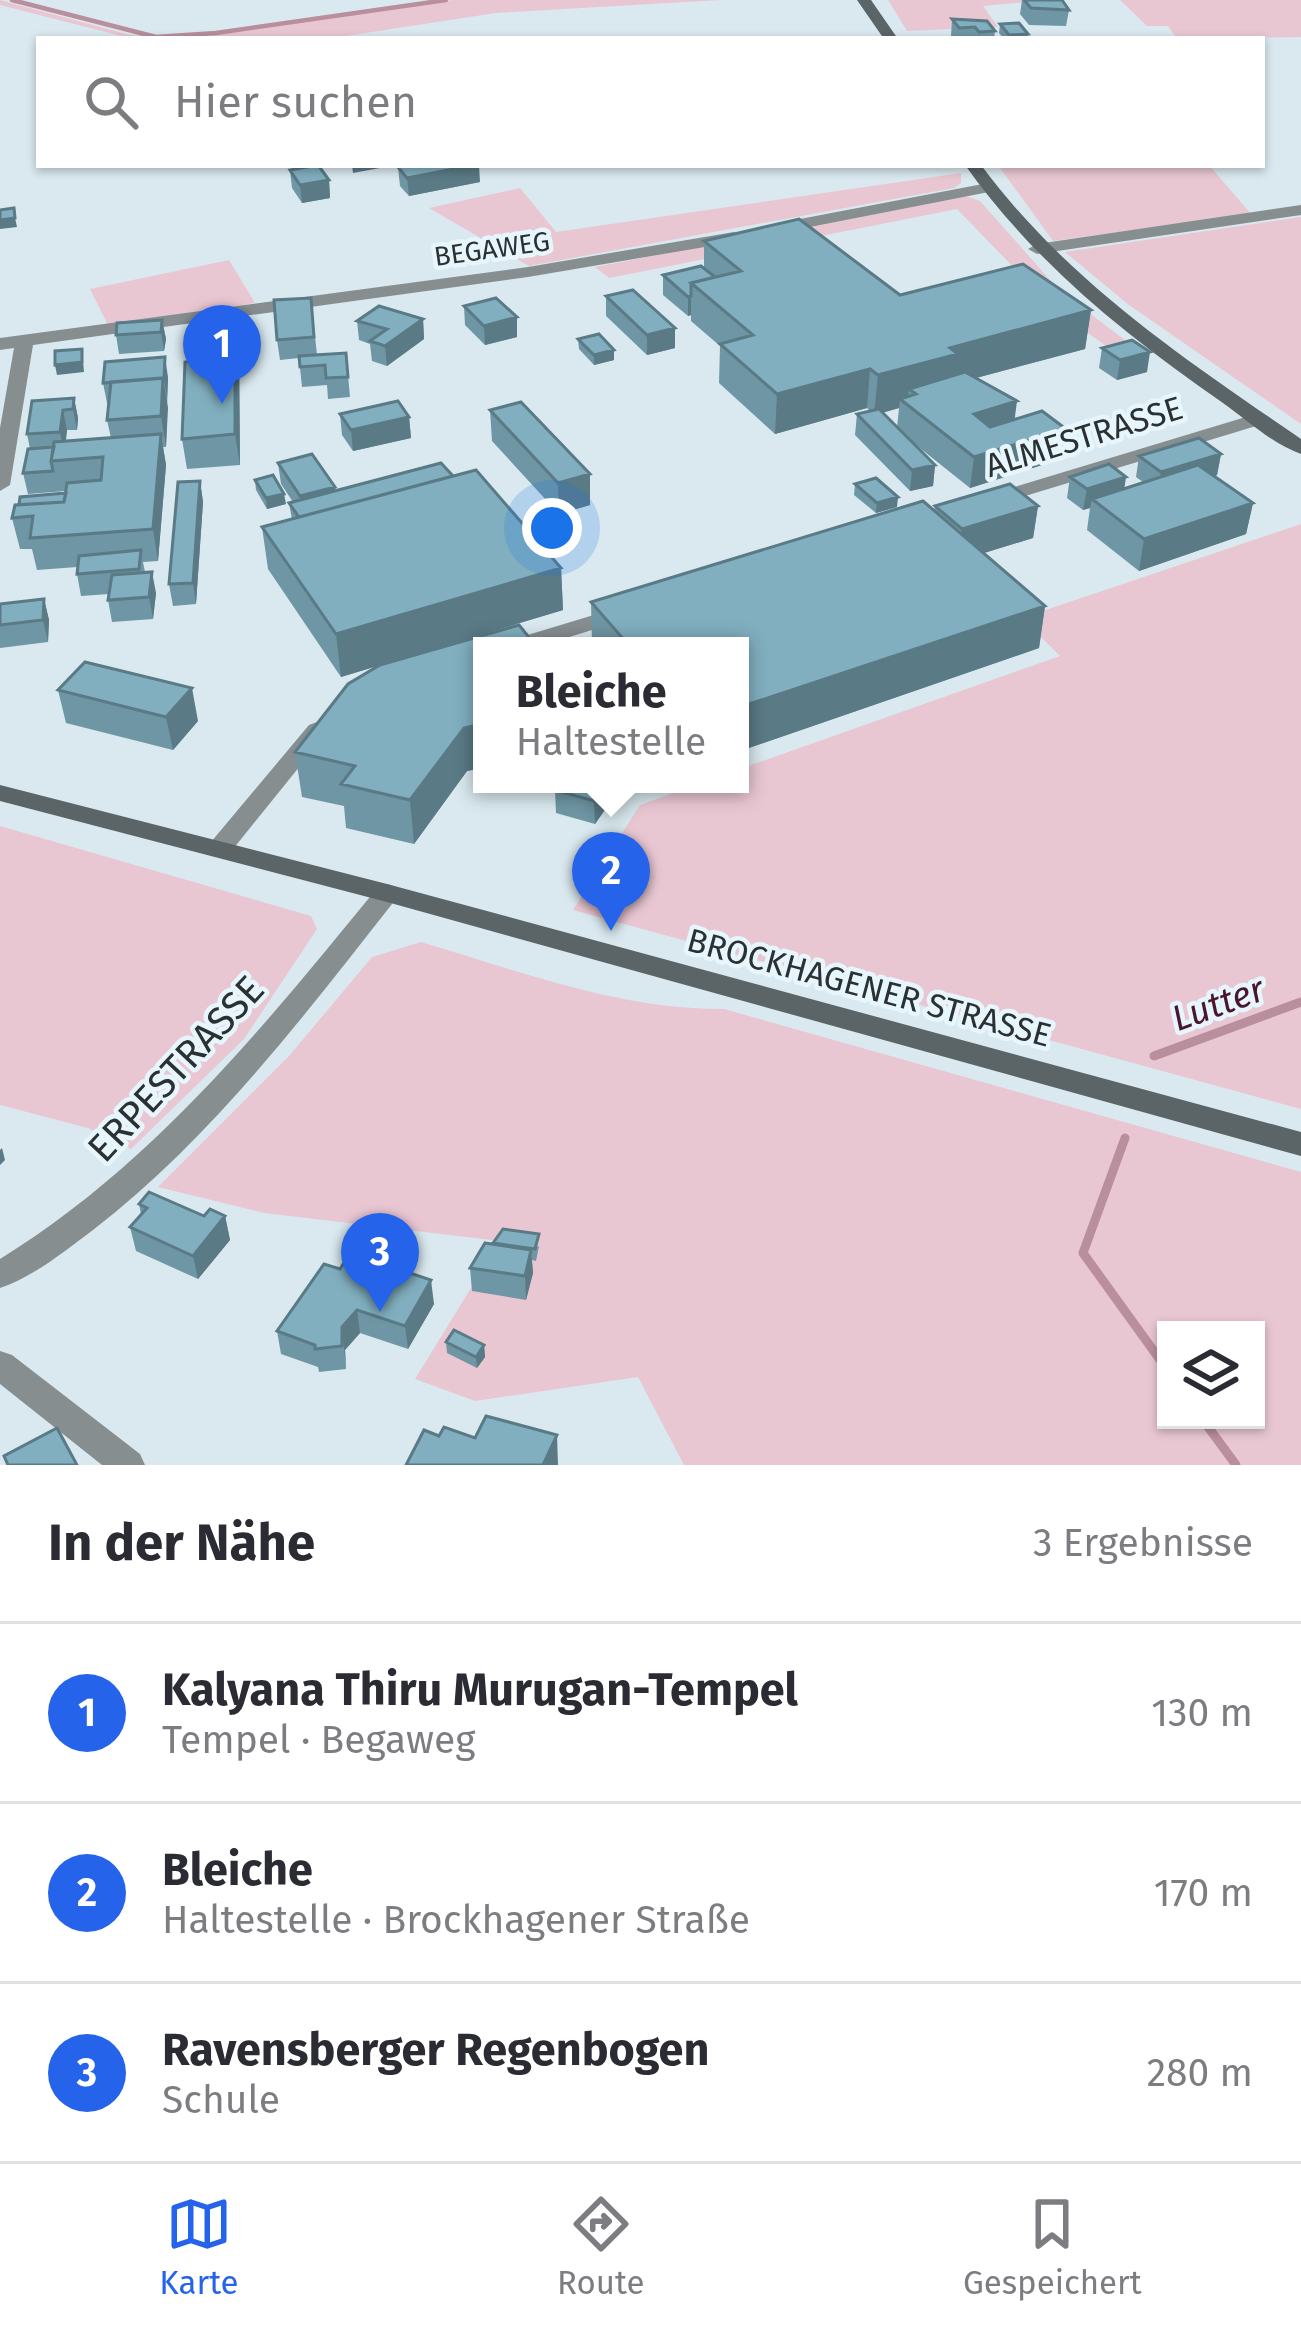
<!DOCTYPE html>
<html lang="de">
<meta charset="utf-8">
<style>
body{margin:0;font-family:"Fira Sans",sans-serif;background:#f2f2f3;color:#2b2b33}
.controls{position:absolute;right:36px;bottom:36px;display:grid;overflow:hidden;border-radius:0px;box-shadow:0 3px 9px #0004}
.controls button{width:108px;height:108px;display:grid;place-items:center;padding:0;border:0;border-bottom:3px solid #e1e1e2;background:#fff;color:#2b2b33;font:60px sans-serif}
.you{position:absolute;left:552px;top:528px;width:42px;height:42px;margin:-30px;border:9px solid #fff;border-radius:50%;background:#1a73e8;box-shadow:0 0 0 18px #1a73e833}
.badge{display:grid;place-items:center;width:78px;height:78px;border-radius:50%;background:#2563eb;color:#fff;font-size:39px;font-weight:700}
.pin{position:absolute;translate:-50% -99px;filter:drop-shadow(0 3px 6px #0008)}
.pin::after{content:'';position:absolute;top:63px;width:42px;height:36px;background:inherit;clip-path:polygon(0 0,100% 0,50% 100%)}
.popup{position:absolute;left:473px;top:637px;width:276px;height:156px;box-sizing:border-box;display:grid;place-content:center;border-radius:0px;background:#fff;filter:drop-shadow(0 3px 9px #0005);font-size:39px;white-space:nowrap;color:#7c7c81}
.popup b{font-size:45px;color:#2b2b33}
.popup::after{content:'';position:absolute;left:50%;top:100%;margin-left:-24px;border:24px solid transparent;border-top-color:#fff}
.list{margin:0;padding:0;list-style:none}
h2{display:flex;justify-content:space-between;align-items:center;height:156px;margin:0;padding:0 48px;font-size:51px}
h2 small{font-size:39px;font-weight:400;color:#7c7c81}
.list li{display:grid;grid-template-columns:78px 1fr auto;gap:36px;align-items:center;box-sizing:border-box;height:180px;padding:0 48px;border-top:3px solid #e1e1e2}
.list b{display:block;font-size:45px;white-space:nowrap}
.list p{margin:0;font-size:39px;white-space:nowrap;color:#7c7c81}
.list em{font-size:39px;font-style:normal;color:#7c7c81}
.icon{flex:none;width:66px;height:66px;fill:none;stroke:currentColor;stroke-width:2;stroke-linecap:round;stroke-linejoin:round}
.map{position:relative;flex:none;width:1301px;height:1465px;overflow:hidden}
.search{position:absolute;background:#fff;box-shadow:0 3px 9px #0004;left:36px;right:36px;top:36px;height:132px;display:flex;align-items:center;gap:30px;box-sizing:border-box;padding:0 42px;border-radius:0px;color:#7c7c81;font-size:45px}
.sheet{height:696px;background:#fff}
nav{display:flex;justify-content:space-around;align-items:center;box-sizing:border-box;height:168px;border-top:3px solid #e1e1e2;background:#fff;font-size:33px;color:#7c7c81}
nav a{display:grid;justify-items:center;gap:6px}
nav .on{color:#2563eb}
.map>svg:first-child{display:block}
</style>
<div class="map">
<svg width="1301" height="1465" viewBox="0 0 1301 1465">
<rect width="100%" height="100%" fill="#d9e9ef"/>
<path fill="#e9c7d2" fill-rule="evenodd" d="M0,0L130,35L195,38L453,0H721L496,13L326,39H133L0,5Z
M888,0H1049L983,6L998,27L907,31Z
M1120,0H1301V37L1177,39L1168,26H1147Z
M998,165H1209L1251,214L1053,241Z
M961,173V183L954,188L529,266L429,208L520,188L556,232Z
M965,196L980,201L1059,290L1138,350L1120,356L1052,307L957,209L609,278L595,267Z
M1301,217V424L1129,305L1065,252Z
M229,260L255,303L108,325L90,289Z
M1301,524V1109L573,910L640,805L698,784H740V769L1060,656L1022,618Z
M0,826L311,916L317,929L244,1039L131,1149L88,1128L0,1105Z
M421,942C519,971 620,1010 724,1009L1301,1172V1465H684L638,1377L475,1401L415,1379L500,1241L264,1213L158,1187L289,1056L372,957ZM1166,1330H1256V1420H1166Z"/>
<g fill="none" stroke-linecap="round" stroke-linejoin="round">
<path stroke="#b98e9d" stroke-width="4.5" d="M12,0L156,37L216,33L446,0"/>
<path stroke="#b98e9d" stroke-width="9" d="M1154,1056L1301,1002
M1125,1138L1083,1253L1166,1368
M1203,1420L1236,1465"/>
<path fill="#878e90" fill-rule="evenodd" d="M988,183L996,188L994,191L774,234L766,229L774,224Z
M1301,205V215L1037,254L1028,249L1037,244Z
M734,232L742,237L740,241L528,277L33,345L10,485L0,491V428L14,348L0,350V338L528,267Z
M1259,413L1269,419L1266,423L999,504H985L982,500L985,496Z
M620,607L631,614L628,619L540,646H505L508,641Z
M317,722L325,725L329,730L325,735L229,854H211L207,848L211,842L309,725Z
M387,884L396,887L400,893L396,899C303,1017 212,1138 93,1230C65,1251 33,1277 0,1288V1259C154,1164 265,1025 378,887Z
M0,1351L12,1355L140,1454L145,1465H102L0,1384Z"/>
<path fill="#5b6467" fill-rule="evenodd" d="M857,0H871L898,39H884Z
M965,165H981C1067,281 1183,358 1301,439V454C1274,445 1247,420 1223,403C1125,335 1035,263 965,165Z
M0,785L387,884L1301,1132V1156L387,902L0,801Z"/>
</g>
<path fill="#6f96a4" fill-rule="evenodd" d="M1022,0H1062L1069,10L1066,26L1029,25L1020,14Z
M952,19L995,31L994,39H953L951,36Z
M1000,24L1028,34V39H1004L999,33Z
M398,167L480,182L409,196L400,186Z
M290,170L329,180L330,198L302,203L292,188Z
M704,241L900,295L1091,310L1085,349L976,378L1015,419L1061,459L970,488L906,437L935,465L933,486L910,491L855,435L857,414L870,411L867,408L775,434L719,383L720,346L691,321V315L688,316L663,295V275L704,269ZM899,408L897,428L882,413Z
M606,296L675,328V348L647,355L606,316Z
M311,298L317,355L346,353L350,397L328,399L327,385L302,387L299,358L280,360L277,340Z
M464,306L517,317V337L485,345L465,325Z
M236,319L239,339L240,465L187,469L182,439L196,361L198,332Z
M423,319L424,339L387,366L372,361L370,344L359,340L357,321Z
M162,320L166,339L164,351L119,354L116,335Z
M578,339L614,350V360L594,365L579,349Z
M1102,348L1147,372L1117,380L1099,368Z
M168,377L166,447H163L166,465L158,561L143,562L145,572L156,593L153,619L112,622L108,600L109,594L81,596L77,574V567L37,570L32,549H20L12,518L66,493V491L28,494L23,473L30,449L27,434L74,398L78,418L77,430H67L66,441L111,438L107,420L109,403H107L103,383Z
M490,410L590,474V505L559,514L492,441Z
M340,414L409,417L411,438L353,451L342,435Z
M1221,454L1217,475L1214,476L1253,503L1246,534L1139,571L1087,530L1090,508L1083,510L1067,498L1070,477L1124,488L1143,482L1136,477L1139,456Z
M278,463L335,487L336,491L453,476L561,568L563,610L386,663L482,646V768L467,771L414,844L346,828L344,806L302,797L295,752L380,665L341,677L268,569L262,527L292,519L289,503L293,502L281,484Z
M255,480L286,504L267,509L256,490Z
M200,481L203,502L196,604L173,606L169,584Z
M855,484L897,507L876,513L854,495Z
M935,506H1038L1033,538L984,553L1045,606L1039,648L740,751V646H593L592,644L591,602L934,511Z
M44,599L49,620L48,642L0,648V604Z
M58,690L198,721L173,750L66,723Z
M555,790L611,801L595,824L556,813Z
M139,1204L204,1216H225L230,1240L198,1279L136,1251L130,1227L141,1214Z
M539,1246L536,1261L532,1260L533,1273L526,1300L472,1291L470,1268Z
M340,1269L414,1275L434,1304L408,1349L360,1333L345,1350L346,1369L319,1372L318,1367L281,1354L277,1331Z
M446,1342L484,1345L485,1357L477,1368L447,1353Z"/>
<path fill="#5a7a86" d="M352,165H396L353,173Z
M479,165L480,182L409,196L407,178Z
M329,180L330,198L302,203L300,185Z
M15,218L17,227L0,229V220Z
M691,296V315L688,316V297Z
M1091,310L1085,349L916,394L909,389L907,405L900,399L899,408L874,415L878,375L950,348Z
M517,317V337L485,345L484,326Z
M423,319L424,339L387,366L385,346Z
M162,320L166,339L164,351L161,332Z
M675,328V348L647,355V335Z
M235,330L239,359L240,465L235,434Z
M82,349L84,372L57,375L55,365Z
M614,350V360L594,365V355Z
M1150,352L1147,372L1117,380L1120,360Z
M165,357L168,377L167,398L164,378Z
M870,369L867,408L775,434L777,394Z
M163,378L168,408L166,447L161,416Z
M74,398L78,418L77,430L73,409Z
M1017,401L1013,432L971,445L974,414Z
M63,410L67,430L64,452L60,432Z
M409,417L411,438L353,451L351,430Z
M1066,429L1061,459L970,488L974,457Z
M161,434L166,465L158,561L153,529Z
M1221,454L1217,475L1157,493L1161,472Z
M935,465L933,486L910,491L912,470Z
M590,474V505L559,514L558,483Z
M1126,477L1123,498L1092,499L1090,508L1083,510L1087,489Z
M200,481L203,502L196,604L193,583Z
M335,487L337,508L303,517L300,496Z
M284,494L286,504L267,509L266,498Z
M898,497L897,507L876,513L877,503Z
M1253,503L1246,534L1139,571L1144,539Z
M1038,506L1033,538L958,561L962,529Z
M561,568L563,610L341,677L336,634Z
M152,572L156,593L153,619L149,597Z
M44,599L49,620L48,642L43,620Z
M1045,606L1039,648L740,751V707Z
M192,688L198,721L173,750L166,717Z
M481,723L482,768L467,771L414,844L410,800L464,728Z
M502,784H520L502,790Z
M606,784H610L611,801L595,824L594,801Z
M2,1148L5,1160L0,1165V1150Z
M225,1216L230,1240L198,1279L193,1256Z
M531,1250L533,1273L526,1300L525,1276Z
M431,1280L434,1304L408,1349L405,1326Z
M357,1310L360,1333L345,1350L346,1369L342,1327Z
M484,1345L485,1357L477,1368L476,1357Z
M557,1435L558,1465H543Z"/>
<path fill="#81afbf" stroke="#5a7a86" stroke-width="3" d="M1024,0H1062L1069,10L1031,8Z
M952,19L987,21L995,31L979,32L975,27L959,28Z
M1019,23L1028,34L1009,35L1000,24Z
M318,165L329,180L300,185L290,170Z
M411,165H474L407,178L398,167Z
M14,208L15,218L0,220V210Z
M799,219L900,295L1023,264L1091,310L950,348L958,354L878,375L870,369L777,394L720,344L753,335L691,283L741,271L704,241Z
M701,266L715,277L691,283V296L688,297L663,275Z
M633,290L675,328L647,335L606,296Z
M311,298L314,337L277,340L274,300Z
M496,298L517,317L484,326L464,306Z
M379,306L423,319L385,346L370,341L387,329L357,321Z
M236,319V339L235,330L198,332V322Z
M162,320L161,332L116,335L117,323Z
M235,330V434L182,439L185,362L196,361V333Z
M599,334L614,350L594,355L578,339Z
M1132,340L1150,352L1120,360L1102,348Z
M82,349V362L55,365V351Z
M346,353L348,377L326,378L325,365L300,367L299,356Z
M165,357L164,378L103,383L105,362Z
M965,372L1017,401L974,414L990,427L1042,411L1066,429L974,457L900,399L916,394L909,389Z
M163,378L161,416L107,420L111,382Z
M74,398L73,409L63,410L60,432L27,434L32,401Z
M398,401L409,417L351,430L340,414Z
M521,402L590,474L558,483L490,410Z
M879,409L935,465L912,470L857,414Z
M161,434L153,529L30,538L33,516L12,518L15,505L64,502L67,483L101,480L103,457L51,461L54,442Z
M1199,438L1221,454L1161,472L1139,456Z
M54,447L51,461L53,471L23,473L28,449Z
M312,454L335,487L300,496L278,463Z
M441,463L453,476L299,517L289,503Z
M1109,464L1126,477L1087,489L1070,477Z
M1198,465L1253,503L1144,539L1092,499Z
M476,470L561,568L336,634L262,527Z
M273,475L284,494L266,498L255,480Z
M876,478L898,497L877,503L855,484Z
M200,481L193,583L169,584L178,482Z
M1010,484L1038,506L962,529L935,506Z
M66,493L64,502L19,505L20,497Z
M923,501L1045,606L740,707V646H614L626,642L591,602Z
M141,550L139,569L77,574L79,556Z
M152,572L149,597L108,600L112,575Z
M44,599L43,620L0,625V604Z
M519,625L536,646H482V724L464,728L410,800L341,784L355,766L295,752L348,684L380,665Z
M85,662L192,688L166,717L58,690Z
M560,784H606L594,801L555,790Z
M149,1192L204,1216L210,1209L225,1216L193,1256L130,1227L147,1208L139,1204Z
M503,1229L539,1234L535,1249L493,1243Z
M485,1243L531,1250L525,1276L470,1268Z
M359,1245L413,1262L408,1272L356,1255Z
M350,1253L431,1280L405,1326L357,1310L342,1327V1346L315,1349V1345L277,1331L324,1264L340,1269Z
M454,1330L484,1345L476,1357L446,1342Z
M486,1416L557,1435L543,1465H406L424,1430L439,1436L444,1427L475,1438Z
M57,1428L77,1465H8L4,1456Z"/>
<g text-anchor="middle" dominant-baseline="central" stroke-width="9" stroke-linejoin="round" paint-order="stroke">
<g font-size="27" fill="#2b3133" stroke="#e6f6fc">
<text transform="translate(492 249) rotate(-8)">BEGAWEG</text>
</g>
<g font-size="33" fill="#2b3133" stroke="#e6f6fc">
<text transform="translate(1084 437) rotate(-17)">ALMESTRASSE</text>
<text transform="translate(869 988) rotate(15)">BROCKHAGENER STRASSE</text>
</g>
<g font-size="36" font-style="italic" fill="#4a152d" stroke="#e6f6fc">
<text transform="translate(1218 1004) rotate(-20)">Lutter</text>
</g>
<g font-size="39" fill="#2b3133" stroke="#e6f6fc">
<text transform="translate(176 1069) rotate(-47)">ERPESTRASSE</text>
</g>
</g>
</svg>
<div class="controls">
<button><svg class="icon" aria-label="layers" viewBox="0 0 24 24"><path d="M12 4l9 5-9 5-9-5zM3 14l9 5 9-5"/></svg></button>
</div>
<div class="you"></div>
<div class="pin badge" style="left:222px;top:404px">1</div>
<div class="pin badge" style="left:611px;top:931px">2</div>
<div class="popup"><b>Bleiche</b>Haltestelle</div>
<div class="pin badge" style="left:380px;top:1312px">3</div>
<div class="search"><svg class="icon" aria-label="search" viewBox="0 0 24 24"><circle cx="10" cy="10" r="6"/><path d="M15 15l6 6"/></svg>Hier suchen</div>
</div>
<section class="sheet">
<h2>In der Nähe<small>3 Ergebnisse</small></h2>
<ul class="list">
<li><span class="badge">1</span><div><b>Kalyana Thiru Murugan-Tempel</b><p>Tempel · Begaweg</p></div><em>130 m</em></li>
<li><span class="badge">2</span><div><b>Bleiche</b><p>Haltestelle · Brockhagener Straße</p></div><em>170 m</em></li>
<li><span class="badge">3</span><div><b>Ravensberger Regenbogen</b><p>Schule</p></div><em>280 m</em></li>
</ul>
</section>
<nav>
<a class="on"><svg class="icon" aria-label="map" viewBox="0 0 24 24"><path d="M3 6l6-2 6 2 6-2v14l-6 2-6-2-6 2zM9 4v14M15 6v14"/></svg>Karte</a>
<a><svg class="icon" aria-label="directions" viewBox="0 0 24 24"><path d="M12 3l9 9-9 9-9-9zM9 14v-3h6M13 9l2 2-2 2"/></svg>Route</a>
<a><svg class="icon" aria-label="saved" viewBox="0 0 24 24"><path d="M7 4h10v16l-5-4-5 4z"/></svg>Gespeichert</a>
</nav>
